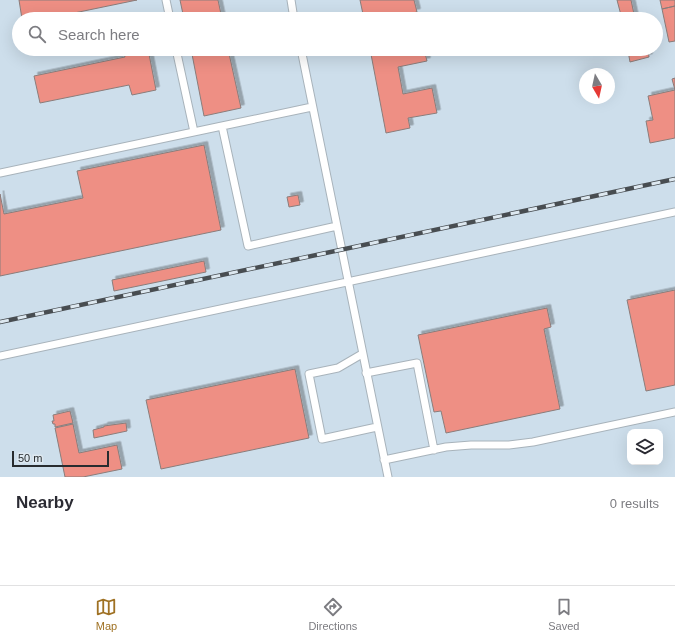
<!DOCTYPE html>
<style>
body{margin:0;font-family:Arial,sans-serif;background:#f2f2f3;color:#2b2b33}
.controls{position:absolute;right:12px;bottom:12px;display:grid;overflow:hidden;border-radius:8px;box-shadow:0 4px 16px #0002}
.controls button{width:36px;height:36px;display:grid;place-items:center;padding:0;border:0;border-bottom:1px solid #e1e1e2;background:#fff;color:#2b2b33;font:20px sans-serif}
.compass{position:absolute;left:579px;top:68px;width:36px;height:36px;border-radius:50%;background:#fff;box-shadow:0 4px 16px #0002;rotate:171deg}
.scale{position:absolute;left:12px;bottom:10px;width:97px;box-sizing:border-box;padding-left:4px;border:2px solid #282c2f;border-top:0;font-size:11px;line-height:14px;white-space:nowrap;color:#282c2f;-webkit-text-stroke:3px #dde8f0;paint-order:stroke}
.list{margin:0;padding:0;list-style:none}
h2{display:flex;justify-content:space-between;align-items:center;height:52px;margin:0;padding:0 16px;font-size:17px}
h2 small{font-size:13px;font-weight:400;color:#7c7c81}
.icon{flex:none;width:22px;height:22px;fill:none;stroke:currentColor;stroke-width:2;stroke-linecap:round;stroke-linejoin:round}
.map{position:relative;flex:none;width:675px;height:477px;overflow:hidden}
.search{position:absolute;background:#fff;box-shadow:0 4px 16px #0002;left:12px;right:12px;top:12px;height:44px;display:flex;align-items:center;gap:10px;box-sizing:border-box;padding:0 14px;border-radius:22px;color:#7c7c81;font-size:15px}
.sheet{height:108px;background:#fff}
nav{display:flex;justify-content:space-around;align-items:center;box-sizing:border-box;height:56px;border-top:1px solid #e1e1e2;background:#fff;font-size:11px;color:#7c7c81}
nav a{display:grid;justify-items:center;gap:2px}
nav .on{color:#9f7123}
.map>svg:first-child{display:block}
</style>
<div class="map">
<svg width="675" height="477" viewBox="0 0 675 477">
<defs>
<filter id="shadow"><feDropShadow dx="3.5" dy="-3.5" stdDeviation="0" flood-color="#0004"/></filter>
</defs>
<rect width="100%" height="100%" fill="#dde8f0"/>
<path fill="#cddeeb" fill-rule="evenodd" d="M0,0H675V477H0ZM19,19H656V49H19ZM585,74H609V98H585ZM630,432H660V462H630Z"/>
<path fill="#ee8f84" stroke="#8a7d7b" filter="url(#shadow)" d="M19,0H137L45,19H22Z
M180,0H218L222,19H184Z
M360,0H414L417,12L387,18L388,19H364Z
M617,0H631L635,19H622Z
M660,0H675V6L662,9Z
M675,6V41L669,42L662,9Z
M123,49H148L156,90L132,95L129,85L40,103L34,76L125,57Z
M191,49H228L241,108L204,116Z
M370,49H424L427,61L398,67L403,94L432,88L437,113L408,118L410,128L386,133Z
M639,49H648L649,57L630,62L628,51Z
M675,78V138L650,143L646,121L653,120L648,96L675,90L672,79Z
M204,145L221,230L0,276V194L4,214L83,198L77,171Z
M298,195L300,205L289,207L287,197Z
M204,261L206,272L114,291L112,280Z
M675,290V385L646,391L627,300Z
M547,308L551,327L544,329L560,409L446,433L441,411L434,412L418,335Z
M295,369L309,438L161,469L146,400Z
M70,411L73,423L55,427V424H53L52,421H54L53,415Z
M126,423L127,431L94,438L93,430L104,427V426Z
M73,424L79,453L117,445L122,469L83,477H65L55,428Z"/>
<g fill="none" stroke-linecap="round" stroke-linejoin="round">
<defs>
<path id="service" d="M166,0L170,19
M291,0L294,19
M176,49L194,132
M301,49L388,477
M312,107L222,126L248,246L337,226
M0,173L222,126
M362,354L338,368L309,374L322,439L377,427
M0,356L675,212
M366,373L417,363L434,450
M384,460L446,447L471,445H509L533,442L675,412"/>
</defs>
<use href="#service" stroke="#a8b3bb" stroke-width="9"/>
<use href="#service" stroke="#fff" stroke-width="7"/>
<defs>
<path id="rail" d="M0,322L675,179"/>
</defs>
<use href="#rail" stroke="#484d51" stroke-width="4.5"/>
<use href="#rail" stroke="#dde8f0" stroke-width="3" stroke-dasharray="9" stroke-linecap="butt"/>
</g>
</svg>
<div class="controls">
<button><svg class="icon" aria-label="layers" viewBox="0 0 24 24"><path d="M12 4l9 5-9 5-9-5zM3 14l9 5 9-5"/></svg></button>
</div>
<svg class="compass" viewBox="-18 -18 36 36"><path d="M0-13l5 13h-10z" fill="#e53935"/><path d="M0 13l5-13h-10z" fill="#7c7c81"/></svg>
<div class="scale">50 m</div>
<div class="search"><svg class="icon" aria-label="search" viewBox="0 0 24 24"><circle cx="10" cy="10" r="6"/><path d="M15 15l6 6"/></svg>Search here</div>
</div>
<section class="sheet">
<h2>Nearby<small>0 results</small></h2>
<ul class="list">
</ul>
</section>
<nav>
<a class="on"><svg class="icon" aria-label="map" viewBox="0 0 24 24"><path d="M3 6l6-2 6 2 6-2v14l-6 2-6-2-6 2zM9 4v14M15 6v14"/></svg>Map</a>
<a><svg class="icon" aria-label="directions" viewBox="0 0 24 24"><path d="M12 3l9 9-9 9-9-9zM9 14v-3h6M13 9l2 2-2 2"/></svg>Directions</a>
<a><svg class="icon" aria-label="saved" viewBox="0 0 24 24"><path d="M7 4h10v16l-5-4-5 4z"/></svg>Saved</a>
</nav>
